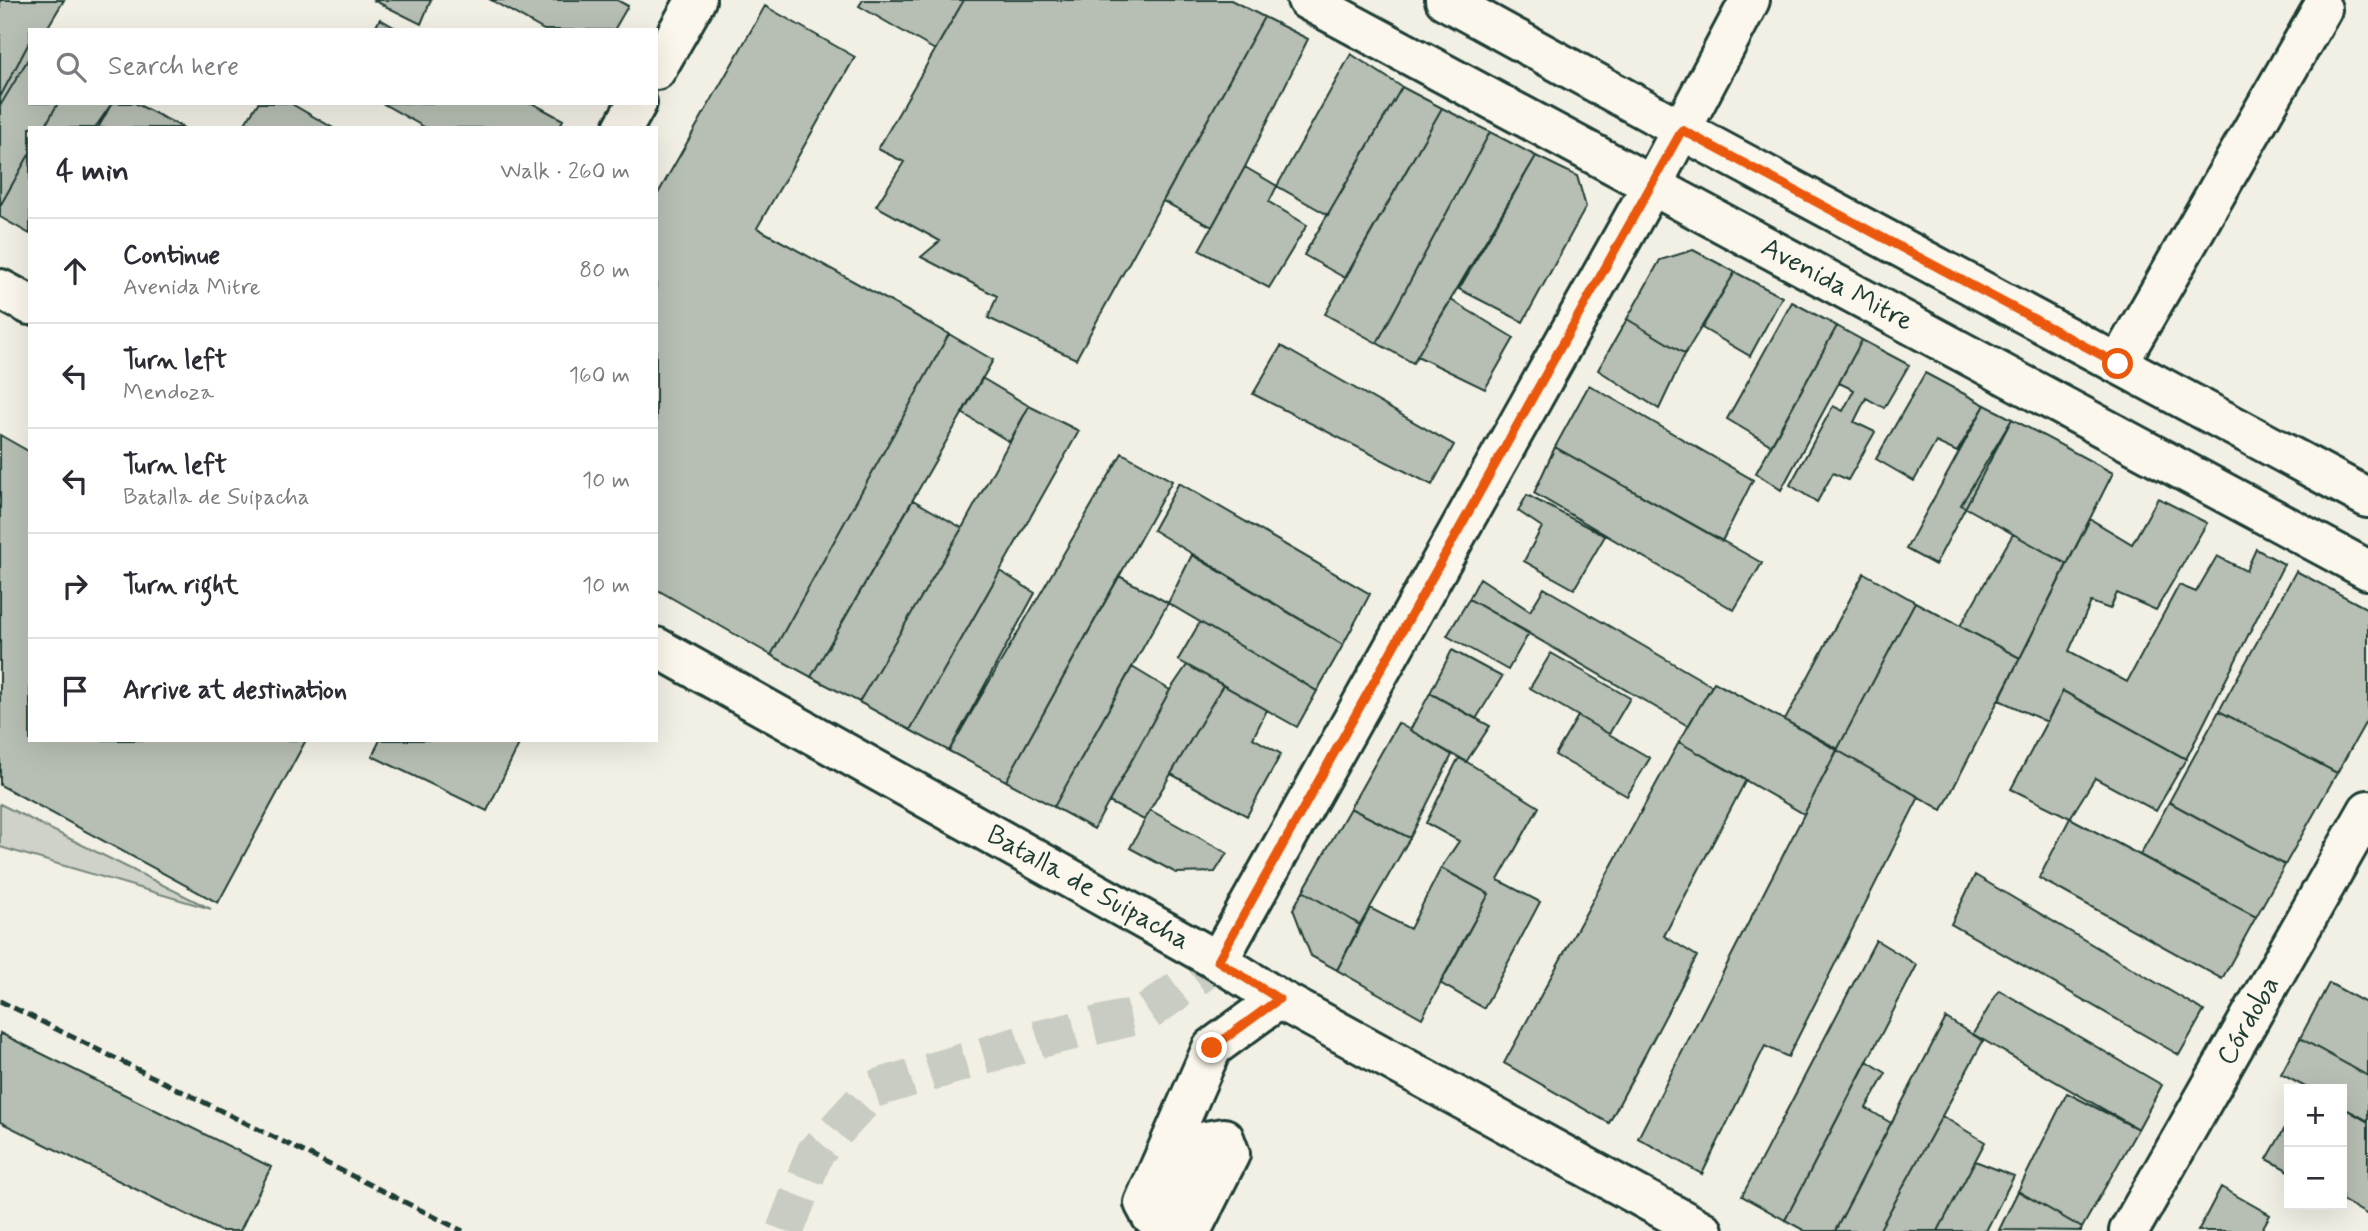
<!DOCTYPE html>
<meta charset="utf-8">
<style>
body{margin:0;font-family:Mynerve,sans-serif;background:#f7f7f7;color:#2b2b33}
.controls{position:absolute;right:21px;bottom:21px;display:grid;overflow:hidden;border-radius:0px;box-shadow:0 7px 28px #0002}
.controls button{width:63px;height:63px;display:grid;place-items:center;padding:0;border:0;border-bottom:2px solid #e1e1e2;background:#fff;color:#2b2b33;font:35px sans-serif}
.stop{position:absolute;width:21px;height:21px;margin:-16px;border:5px solid #ea580c;border-radius:50%;background:#fff}
.stop.end{background:#ea580c;border-color:#fff;box-shadow:0 2px 7px #0008}
.list{margin:0;padding:0;list-style:none}
h2{display:flex;justify-content:space-between;align-items:center;height:91px;margin:0;padding:0 28px;font-size:30px}
h2 small{font-size:23px;font-weight:400;color:#7c7c81}
.list li{display:grid;grid-template-columns:46px 1fr auto;gap:21px;align-items:center;box-sizing:border-box;height:105px;padding:0 28px;border-top:2px solid #e1e1e2}
.list b{display:block;font-size:26px;white-space:nowrap}
.list p{margin:0;font-size:23px;white-space:nowrap;color:#7c7c81}
.list em{font-size:23px;font-style:normal;color:#7c7c81}
.icon{flex:none;width:38px;height:38px;fill:none;stroke:currentColor;stroke-width:2;stroke-linecap:round;stroke-linejoin:round}
.map{position:relative;flex:none;width:2368px;height:1231px;overflow:hidden}
.search{position:absolute;background:#fff;box-shadow:0 7px 28px #0002;left:28px;top:28px;width:630px;height:77px;display:flex;align-items:center;gap:18px;box-sizing:border-box;padding:0 24px;border-radius:0px;color:#7c7c81;font-size:26px}
.panel{position:absolute;background:#fff;box-shadow:0 7px 28px #0002;left:28px;top:126px;width:630px;height:616px;border-radius:0px}
.map>svg:first-child{display:block}
</style>
<div class="map">
<svg width="2368" height="1231" viewBox="0 0 2368 1231">
<rect width="100%" height="100%" fill="#f2f0e5"/>
<filter id="ink" filterUnits="userSpaceOnUse"><feTurbulence type="fractalNoise" baseFrequency=".0143" numOctaves="2"/><feDisplacementMap in="SourceGraphic" scale="14" xChannelSelector="R" yChannelSelector="G"/><feConvolveMatrix kernelMatrix="1 2 1 2 8 2 1 2 1" color-interpolation-filters="sRGB"/></filter>
<g filter="url(#ink)">
<path fill="#cfd2c8" stroke="#77887e" stroke-width="2" d="M0,804L211,909L0,847Z"/>
<path fill="#b7beb3" stroke="#1f3d34" stroke-width="2" d="M0,0H64L46,30H30V56L0,106Z
M373,0H431L421,24Z
M491,0H617L628,6L614,30H544Z
M863,0H964L935,50L859,6Z
M964,0H1231L1264,17L1076,359L988,318L997,296L921,257L940,241L876,206L904,162L878,149Z
M765,6L855,57L757,228L949,334L771,655L656,589V197Z
M1264,17L1308,39L1245,167L1212,227L1163,201Z
M380,19L399,30H374Z
M30,41V103H58L44,128H30V153L0,206V97Z
M1351,54L1402,87L1328,215L1277,186Z
M1402,87L1442,108L1345,278L1304,255Z
M58,103H112L98,128H44Z
M112,103H135L184,128H95Z
M258,103H290L333,128H242Z
M382,103H532L563,120L559,128H426Z
M1442,108L1490,132L1377,343L1325,314Z
M1490,132L1536,156L1413,363L1377,343Z
M30,153V234L0,217V206Z
M1536,156L1577,176L1586,207L1523,322L1459,289Z
M1245,167L1277,186L1269,202L1307,225L1269,288L1199,250Z
M1693,250L1735,272L1685,354L1627,319L1660,260Z
M1735,272L1782,297L1750,356L1702,328Z
M1451,300L1514,338L1485,389L1417,356Z
M1792,302L1837,326L1771,445L1727,419Z
M1627,319L1685,354L1659,409L1598,370Z
M1837,326L1862,340L1781,490L1756,473Z
M949,334L993,360L811,677L771,655Z
M1862,340L1909,365L1884,408L1866,398L1854,422L1875,432L1848,480L1833,473L1817,502L1790,485L1833,406L1843,411L1854,390L1839,383Z
M1281,346L1454,445L1432,485L1253,394Z
M1925,373L1985,405L1957,452L1936,442L1914,481L1876,459Z
M982,378L1029,406L1010,442L962,413Z
M1589,385L1753,480L1722,541L1555,447Z
M1985,405L2012,419L1935,565L1906,549Z
M1029,406L1079,431L910,730L859,702L962,528Z
M2012,419L2113,473L2067,564L1961,505Z
M0,435L30,452V740H306L218,903L0,785Z
M1555,447L1762,563L1734,610L1534,493Z
M1122,453L1172,481L1006,781L949,751Z
M1179,483L1370,594L1343,645L1153,530Z
M1527,495L1605,536L1574,589L1524,561L1542,527L1518,511Z
M2158,498L2207,523L2156,610L2117,593L2110,609L2091,602L2069,651L2127,682L2179,585L2196,592L2217,556L2246,571L2256,549L2284,564L2186,759L2063,691L2047,722L1999,700L2090,519L2132,544Z
M913,500L962,528L859,702L811,677Z
M2013,534L2067,564L2020,658L1960,626Z
M1192,555L1343,645L1317,691L1168,603Z
M1000,571L1035,593L949,751L910,730Z
M2296,571L2368,609V718L2337,773L2219,711Z
M1864,573L1915,602L1837,750L1785,720Z
M1119,576L1168,603L1054,807L1006,781Z
M1480,578L1530,611L1544,588L1712,686L1688,726L1469,599Z
M1469,599L1529,633L1508,670L1447,636Z
M1915,602L2020,658L1942,810L1837,750Z
M1200,622L1317,691L1297,727L1178,660Z
M1452,650L1502,677L1476,719L1430,693Z
M1551,653L1630,698L1609,734L1530,688Z
M1187,665L1223,685L1144,820L1109,802L1170,690Z
M1132,667L1170,690L1094,829L1054,807Z
M1714,682L1838,749L1804,814L1679,742Z
M1223,685L1267,710L1253,738L1281,754L1247,816L1171,774Z
M2063,691L2186,759L2156,811L2095,778L2070,818L2011,789Z
M1430,693L1490,726L1466,762L1410,730Z
M2219,711L2337,773L2285,865L2169,802Z
M1578,716L1650,758L1627,796L1555,755Z
M1398,723L1452,755L1410,838L1350,808Z
M380,740H521L487,811L372,756Z
M1679,742L1746,780L1664,936L1697,956L1609,1123L1504,1063Z
M1837,750L1919,797L1788,1057L1765,1046L1702,1174L1638,1138Z
M1459,757L1539,807L1498,880L1540,902L1484,1008L1440,983L1489,894L1441,868L1459,841L1426,823Z
M2169,802L2285,865L2256,917L2140,855Z
M1350,808L1410,838L1360,925L1303,891Z
M1150,810L1227,853L1215,872L1176,873L1130,848Z
M2070,818L2256,917L2222,979L2039,878Z
M1441,868L1489,894L1422,1018L1337,970L1370,908L1410,929Z
M1975,875L2204,1011L2179,1055L1951,924Z
M1303,891L1360,925L1337,970L1311,956L1293,909Z
M1876,940L1917,965L1785,1220L1742,1196Z
M2329,983L2368,1004V1076L2300,1038Z
M1999,990L2162,1085L2138,1129L1973,1034Z
M1946,1018L1983,1041L1879,1231H1835Z
M0,1033L271,1167L240,1231H220L0,1122Z
M2300,1038L2368,1076V1121L2342,1107V1089H2309L2281,1074Z
M1867,1061L1886,1073L1866,1108L1891,1123L1835,1231H1805L1785,1220Z
M2067,1093L2138,1129L2082,1228L2018,1191Z
M2342,1107L2368,1122V1215L2342,1200Z
M1942,1116L1985,1142L1938,1231H1879Z
M2289,1121V1171L2267,1159Z
M1975,1161L2014,1176L1986,1231H1938Z
M2221,1187L2270,1215L2261,1231H2198Z
M2018,1191L2082,1228L2081,1231L1999,1230Z"/>
<g fill="none" stroke-linecap="round" stroke-linejoin="round">
<path stroke="#c8ccc2" stroke-width="38" stroke-dasharray="38 19" stroke-linecap="butt" d="M785,1231L815,1153L874,1089L1040,1039L1145,1014L1218,961"/>
<defs>
<path id="minor" d="M656,70L696,0
M623,128L637,103
M0,289L30,305
M2118,364L2322,9
M656,647L1218,961L1279,999L1703,1231
M1218,961L1652,185L1750,0
M1191,1231L1230,1154L1224,1138L1206,1141L1165,1214L1151,1216L1144,1203L1212,1048L1279,999
M2129,1231L2368,810"/>
<path id="major" d="M1307,0L2368,570
M1445,0L1682,130L2368,498"/>
</defs>
<use href="#minor" stroke="#1f3d34" stroke-width="44"/>
<use href="#major" stroke="#1f3d34" stroke-width="44"/>
<use href="#minor" stroke="#fbf7ec" stroke-width="38"/>
<use href="#major" stroke="#fbf7ec" stroke-width="38"/>
<path stroke="#1f3d34" stroke-width="5" stroke-dasharray="10 5" stroke-linecap="butt" d="M0,1001L463,1231"/>
</g>
</g>
<g fill="none" stroke-linecap="round" stroke-linejoin="round" filter="url(#ink)">
<path stroke="#ea580c" stroke-width="9" d="M1212,1048L1279,999L1218,961L1682,130L2118,364"/>
</g>
<g text-anchor="middle" dominant-baseline="central" stroke-width="5" stroke-linejoin="round" paint-order="stroke">
<g font-size="28" fill="#1f3d34" stroke="#fbf7ec">
<text transform="translate(1837 285) rotate(28)">Avenida Mitre</text>
<text transform="translate(1088 888) rotate(29)">Batalla de Suipacha</text>
<text transform="translate(2249 1021) rotate(-60)">Córdoba</text>
</g>
</g>
</svg>
<div class="controls">
<button>+</button>
<button>−</button>
</div>
<div class="stop" style="left:2118px;top:364px"></div>
<div class="stop end" style="left:1212px;top:1048px"></div>
<div class="search"><svg class="icon" aria-label="search" viewBox="0 0 24 24"><circle cx="10" cy="10" r="6"/><path d="M15 15l6 6"/></svg>Search here</div>
<section class="panel">
<h2>4 min<small>Walk · 260 m</small></h2>
<ul class="list">
<li><svg class="icon" aria-label="ahead" viewBox="0 0 24 24"><path d="M12 20V5M6 11l6-6 6 6"/></svg><div><b>Continue</b><p>Avenida Mitre</p></div><em>80 m</em></li>
<li><svg class="icon" aria-label="left" viewBox="0 0 24 24"><path d="M17 20v-9H6M10 6l-5 5 5 5"/></svg><div><b>Turn left</b><p>Mendoza</p></div><em>160 m</em></li>
<li><svg class="icon" aria-label="left" viewBox="0 0 24 24"><path d="M17 20v-9H6M10 6l-5 5 5 5"/></svg><div><b>Turn left</b><p>Batalla de Suipacha</p></div><em>10 m</em></li>
<li><svg class="icon" aria-label="right" viewBox="0 0 24 24"><path d="M7 20v-9h11M14 6l5 5-5 5"/></svg><div><b>Turn right</b></div><em>10 m</em></li>
<li><svg class="icon" aria-label="arrive" viewBox="0 0 24 24"><path d="M6 21V4h12l-3 4 3 4H6"/></svg><div><b>Arrive at destination</b></div></li>
</ul>
</section>
</div>
